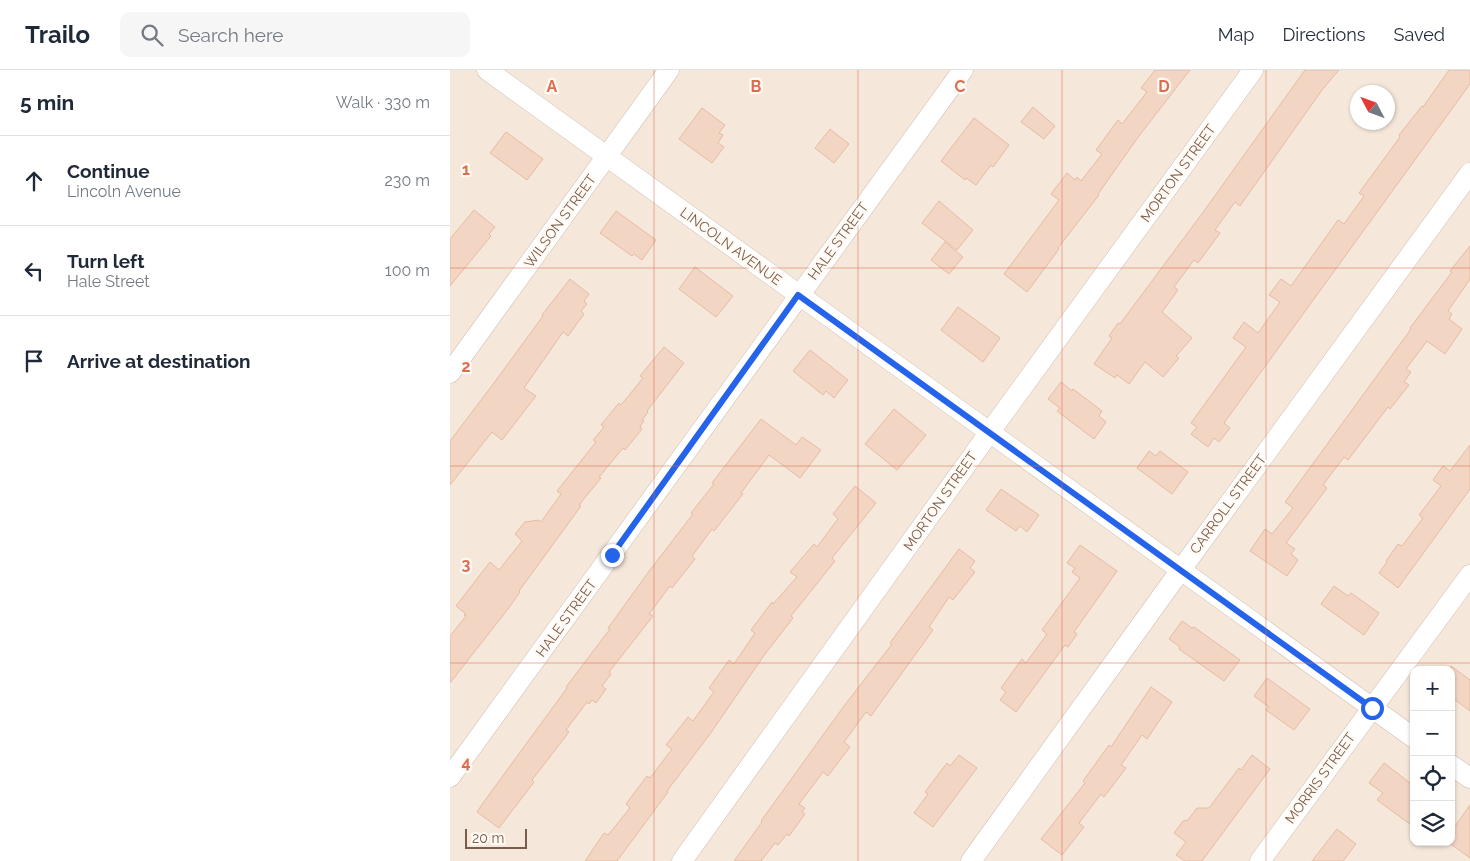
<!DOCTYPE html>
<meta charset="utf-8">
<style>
body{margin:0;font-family:Raleway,sans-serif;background:#f6f6f7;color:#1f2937}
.controls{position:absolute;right:15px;bottom:15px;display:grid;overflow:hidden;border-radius:10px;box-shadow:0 1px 4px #0004}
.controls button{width:45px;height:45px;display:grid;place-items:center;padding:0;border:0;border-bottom:1px solid #e0e1e3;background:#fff;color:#1f2937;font:25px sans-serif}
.compass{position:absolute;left:900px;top:15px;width:45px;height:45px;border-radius:50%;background:#fff;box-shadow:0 1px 4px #0004;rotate:311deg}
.scale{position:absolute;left:15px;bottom:12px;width:62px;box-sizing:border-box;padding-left:5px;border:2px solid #7a5c4d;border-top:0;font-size:14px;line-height:18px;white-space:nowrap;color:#7a5c4d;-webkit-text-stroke:4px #fffaf3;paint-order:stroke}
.stop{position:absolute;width:15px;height:15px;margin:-11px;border:4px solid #2563eb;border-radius:50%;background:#fff}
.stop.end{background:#2563eb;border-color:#fff;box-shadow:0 1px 5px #0008}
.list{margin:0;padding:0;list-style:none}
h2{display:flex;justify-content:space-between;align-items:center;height:65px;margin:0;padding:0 20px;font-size:21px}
h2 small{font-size:16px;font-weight:400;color:#747a83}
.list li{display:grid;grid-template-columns:32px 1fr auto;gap:15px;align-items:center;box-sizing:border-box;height:90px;padding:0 20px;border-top:1px solid #e0e1e3}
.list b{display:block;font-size:19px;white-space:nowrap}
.list p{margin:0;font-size:16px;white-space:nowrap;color:#747a83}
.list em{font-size:16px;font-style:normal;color:#747a83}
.icon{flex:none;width:28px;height:28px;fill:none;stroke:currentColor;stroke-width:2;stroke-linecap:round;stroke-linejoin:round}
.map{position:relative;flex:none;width:1020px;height:791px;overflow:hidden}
header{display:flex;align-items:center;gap:30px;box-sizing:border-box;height:70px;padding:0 25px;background:#fff;border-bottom:1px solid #e0e1e3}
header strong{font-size:24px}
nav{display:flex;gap:28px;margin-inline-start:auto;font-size:18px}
.search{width:350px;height:45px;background:#f6f6f7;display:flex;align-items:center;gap:12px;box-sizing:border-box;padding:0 18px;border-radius:10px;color:#747a83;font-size:19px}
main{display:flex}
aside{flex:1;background:#fff}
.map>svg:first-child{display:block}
</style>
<header>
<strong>Trailo</strong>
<div class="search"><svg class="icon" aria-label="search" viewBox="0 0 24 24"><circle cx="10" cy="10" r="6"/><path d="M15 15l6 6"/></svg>Search here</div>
<nav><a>Map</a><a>Directions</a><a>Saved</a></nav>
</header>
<main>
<aside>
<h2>5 min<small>Walk · 330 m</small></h2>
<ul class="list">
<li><svg class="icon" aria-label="ahead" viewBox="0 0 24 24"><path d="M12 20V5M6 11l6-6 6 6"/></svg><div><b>Continue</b><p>Lincoln Avenue</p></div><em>230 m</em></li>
<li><svg class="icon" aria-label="left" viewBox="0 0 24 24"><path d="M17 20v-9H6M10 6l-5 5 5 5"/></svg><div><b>Turn left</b><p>Hale Street</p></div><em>100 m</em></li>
<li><svg class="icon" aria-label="arrive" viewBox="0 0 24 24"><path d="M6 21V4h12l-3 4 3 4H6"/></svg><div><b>Arrive at destination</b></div></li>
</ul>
</aside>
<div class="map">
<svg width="1020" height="791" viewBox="0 0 1020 791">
<rect width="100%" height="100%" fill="#fdf6ec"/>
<path fill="#f5e8da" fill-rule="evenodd" d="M0,0H1020V791H0ZM908,22H938V52H908ZM964,600H1001V772H964Z"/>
<path fill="#f3d5c3" stroke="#e6bba3" d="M705,0H740L689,66L648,124L649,125L608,178L609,179L577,222L554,204L609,130L601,124L617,103L625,110L627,107L631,111L652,84L646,80L668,50L672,54L697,22L691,18Z
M855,0H889L872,20L790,136L785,132L765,160L770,163L748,193L744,190L724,217L728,220L712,242L742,268L726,286L729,288L713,307L695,292L679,314L667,305L665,308L644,294L662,268L659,266L668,253L670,254L754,141Z
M999,0H1020V14L774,353L780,358L769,372L764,368L758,377L741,364L747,357L741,353L796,277L783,268L794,252L808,263L830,232L819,225L831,209L841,216L888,150L894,154L914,126L909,123L950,67L949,65L972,36L973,37Z
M583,37L605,56L594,69L571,52Z
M252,38L275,55L269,63L273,65L268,73L274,77L262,93L229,69Z
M524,48L559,75L543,97L541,95L526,115L516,108L515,110L491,91Z
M380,59L399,74L384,93L365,78Z
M56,62L93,89L77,110L40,83Z
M489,131L523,160L507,180L472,153Z
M24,140L45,157L39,164L41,166L0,216V169Z
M166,141L206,170L192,190L184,184L182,186L150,163Z
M495,172L513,187L499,204L481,190Z
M1020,176V209L998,241L1002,244L999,249L1012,259L995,284L977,271L956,299L961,302L954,312L959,315L940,339L938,337L898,390L894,387L873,415L877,418L836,473L845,479L841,484L848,490L837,506L800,481L815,459L822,464L843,438L835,432L961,259L960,258L1002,202L1000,201Z
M245,197L283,226L266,247L229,219Z
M120,209L139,224L134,231L137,234L131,241L134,244L118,266L113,262L74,318L86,326L52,370L42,362L0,415V371L41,317L93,246L92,245Z
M508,237L550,268L533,292L491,260Z
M214,277L234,293L197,341L198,342L192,350L194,351L190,356L192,359L175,380L173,378L149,407L151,408L129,435L131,436L69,521L70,522L58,539L0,613V566L16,546L14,545L16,544L6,536L40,492L49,500L72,471L65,464L75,452L89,450L91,452L111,424L107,421L146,372L143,370L154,357L151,355L169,333L171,335L193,308L190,306Z
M360,280L398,310L384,328L376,321L373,325L343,301Z
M611,312L622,321L623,319L652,341L649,346L656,352L644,369L607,341L610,338L598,329Z
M444,339L476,365L447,400L415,374Z
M311,349L346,375L352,367L371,380L350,408L319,385L291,423L293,424L264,461L262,459L242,486L245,489L222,518L220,516L199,544L203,546L159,602L161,604L152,616L156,619L146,633L142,630L139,634L137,632L116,660L119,662L82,710L84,712L49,758L27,742L33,733L117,618L116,617L160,559L158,558L200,500L243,444L241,443L264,414L262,413Z
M1020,375V419L948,518L929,503L937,492L936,491L948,474L952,476L973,448L969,445L991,416L983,410L993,396L1000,401Z
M699,381L706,386L710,381L738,402L722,424L687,398Z
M405,416L426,433L382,488L385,491L341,546L343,548L315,584L260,664L217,721L218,722L167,791H135L154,763L158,765L180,738L176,734L197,706L200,708L222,679L216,675L238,647L243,651L264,622L259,618L279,590L284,594L305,563L301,560L322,532L323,534L347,507L340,502L364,474L367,477L388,449L383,444Z
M551,419L589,445L577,462L570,456L566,461L536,440Z
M630,475L667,501L624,562L627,564L618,577L615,575L566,642L550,630L556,622L551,618L572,589L576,593L597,564L592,560L630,508L622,502L625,498L617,493Z
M509,479L525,491L520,498L525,502L503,530L499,527L479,557L483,560L421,646L416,642L394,672L400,677L378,706L373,702L349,734L355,738L352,742L355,744L339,766L337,764L328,775L325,773L311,791H284L312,752L311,751L394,636L442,574L440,573Z
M884,516L898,526L901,523L929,543L914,565L871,534Z
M732,551L742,558L744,557L790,590L774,611L729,579L730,577L719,569Z
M1001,596L1020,610V641L1001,627Z
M817,608L860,639L844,660L816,640L819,637L804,626Z
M701,617L722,632L697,669L692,665L671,695L676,698L654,727L651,724L629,753L634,757L612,785L591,769L635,713L633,711L659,675L661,677Z
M509,685L527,698L483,757L464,743L478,724L475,722L497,693L500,696Z
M802,685L820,699L752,791H735L726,785L736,772L724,763L733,751L738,750L747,738H759L789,698L791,700Z
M934,693L964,716V757L927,730L933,723L919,713Z
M1020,735V788L998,772H1001V762Z
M887,759L906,774L893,791H862Z"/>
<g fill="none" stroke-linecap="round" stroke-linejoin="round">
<defs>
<path id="minor" d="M37,0L964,668
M0,303L219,0
M1001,695L1020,708
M0,707L513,0
M232,791L539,363L803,0
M521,791L730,501L1020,103
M810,791L1020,505"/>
</defs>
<use href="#minor" stroke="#d1beb0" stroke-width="21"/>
<use href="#minor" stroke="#fff" stroke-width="20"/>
</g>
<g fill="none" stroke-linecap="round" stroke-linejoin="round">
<path stroke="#2563eb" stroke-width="6" d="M162,485L348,225L922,638"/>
</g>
<path fill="none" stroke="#dc6d51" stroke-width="1" stroke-opacity="0.55" d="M204,0V791M408,0V791M612,0V791M816,0V791M0,198H1020M0,396H1020M0,593H1020"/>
<g text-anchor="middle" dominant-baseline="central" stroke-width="4.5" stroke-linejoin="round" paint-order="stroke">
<g font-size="14" fill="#7a5c4d" stroke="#fffaf3">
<text transform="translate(728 103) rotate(-54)">MORTON STREET</text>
<text transform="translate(110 151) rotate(-54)">WILSON STREET</text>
<text transform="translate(388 171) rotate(-54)">HALE STREET</text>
<text transform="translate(281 176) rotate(36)">LINCOLN AVENUE</text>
<text transform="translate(490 431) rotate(-55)">MORTON STREET</text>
<text transform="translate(778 434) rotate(-54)">CARROLL STREET</text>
<text transform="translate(116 548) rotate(-54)">HALE STREET</text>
<text transform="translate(870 708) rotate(-54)">MORRIS STREET</text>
</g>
</g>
<g font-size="16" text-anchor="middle" font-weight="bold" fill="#dc6d51" stroke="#fffaf3" stroke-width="4.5" stroke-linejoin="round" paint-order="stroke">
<text x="102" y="22">A</text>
<text x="306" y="22">B</text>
<text x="510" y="22">C</text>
<text x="714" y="22">D</text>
<text x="16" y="105">1</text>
<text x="16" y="302">2</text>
<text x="16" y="500">3</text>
<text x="16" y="698">4</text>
</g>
</svg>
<div class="controls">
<button>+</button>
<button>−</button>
<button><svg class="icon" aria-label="locate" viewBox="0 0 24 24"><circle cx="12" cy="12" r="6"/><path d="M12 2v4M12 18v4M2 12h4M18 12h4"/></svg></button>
<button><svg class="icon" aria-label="layers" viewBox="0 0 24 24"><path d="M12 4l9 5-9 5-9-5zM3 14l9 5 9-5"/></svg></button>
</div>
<svg class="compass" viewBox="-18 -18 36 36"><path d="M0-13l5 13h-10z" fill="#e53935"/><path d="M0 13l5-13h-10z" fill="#747a83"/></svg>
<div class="scale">20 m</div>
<div class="stop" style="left:922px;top:638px"></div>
<div class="stop end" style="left:162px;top:485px"></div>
</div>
</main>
